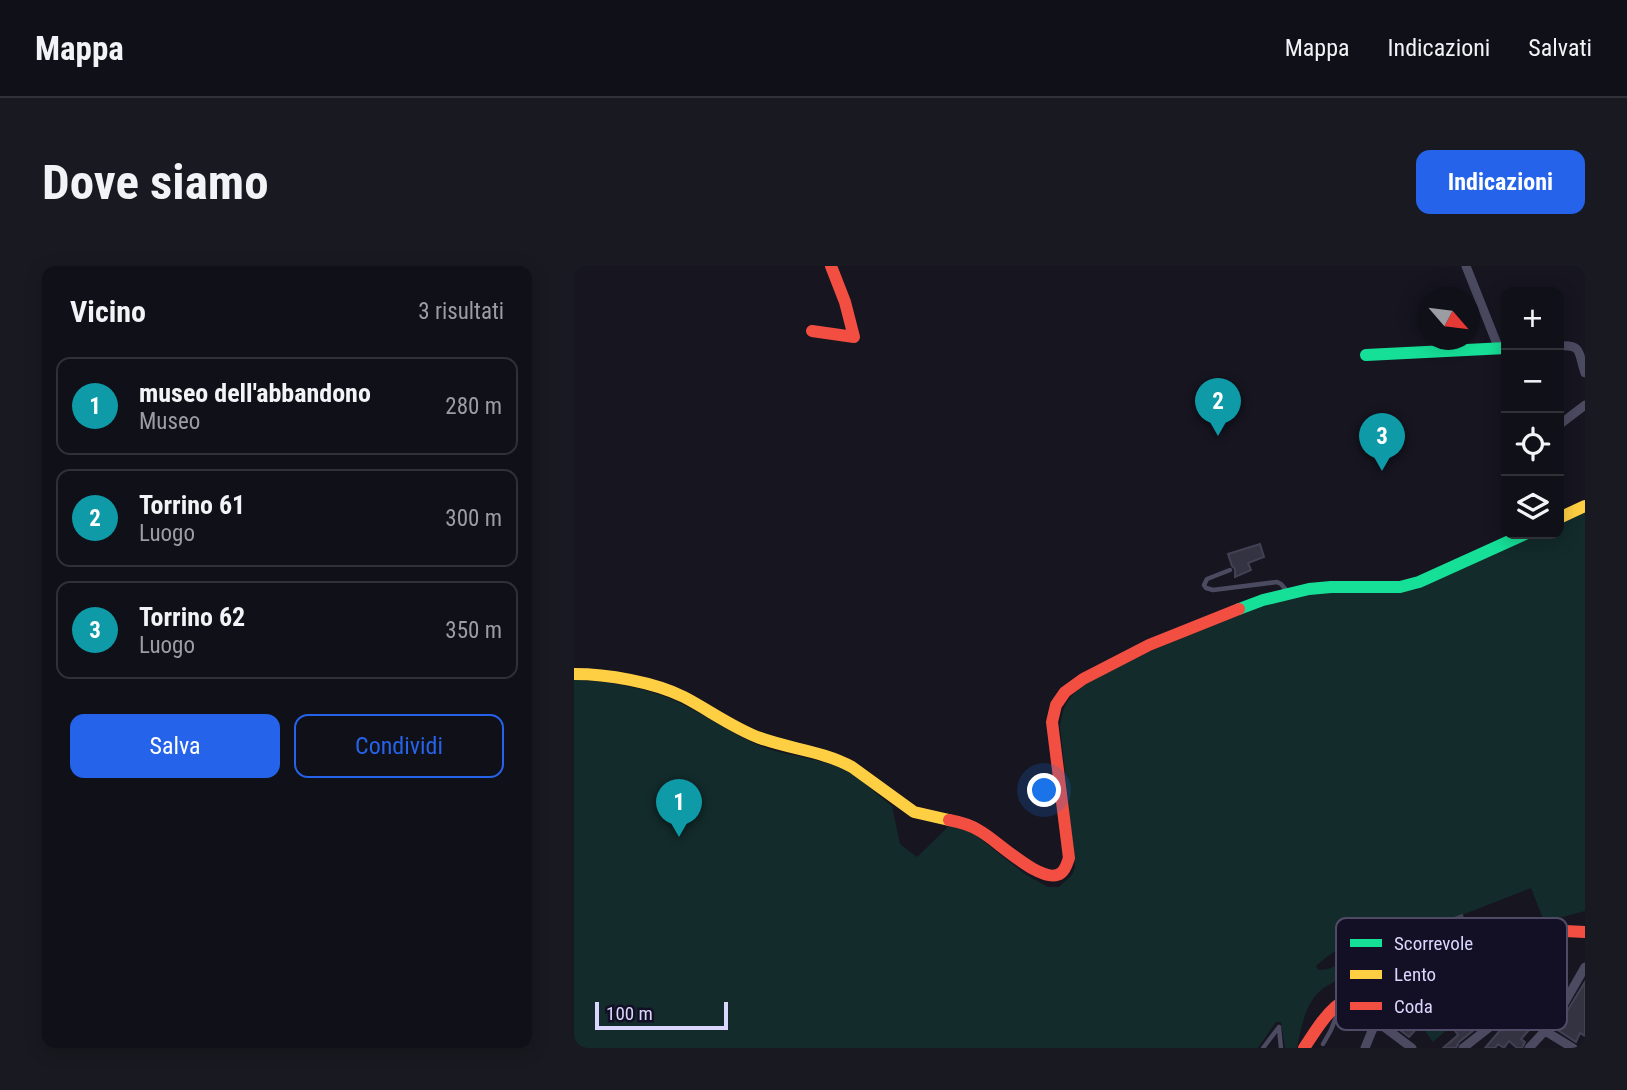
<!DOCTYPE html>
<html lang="it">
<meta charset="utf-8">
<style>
body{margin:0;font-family:"Roboto Condensed",sans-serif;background:#191921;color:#f1f3f6}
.controls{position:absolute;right:21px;top:21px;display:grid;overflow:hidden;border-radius:14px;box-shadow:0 4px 18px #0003}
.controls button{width:63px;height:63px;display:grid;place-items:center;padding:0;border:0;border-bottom:2px solid #303037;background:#101018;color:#f1f3f6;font:35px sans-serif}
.compass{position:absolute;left:843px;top:21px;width:63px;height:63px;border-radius:50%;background:#101018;box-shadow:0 4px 18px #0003;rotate:118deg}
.scale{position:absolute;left:21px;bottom:18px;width:133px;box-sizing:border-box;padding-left:7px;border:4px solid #dad6fd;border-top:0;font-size:19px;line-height:24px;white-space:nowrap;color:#dad6fd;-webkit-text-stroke:5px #131025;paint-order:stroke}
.you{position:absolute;left:471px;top:525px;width:24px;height:24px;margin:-18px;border:5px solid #fff;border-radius:50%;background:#1a73e8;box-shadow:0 0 0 10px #1a73e833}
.badge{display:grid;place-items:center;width:46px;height:46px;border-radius:50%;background:#2563eb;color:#fff;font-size:23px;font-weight:700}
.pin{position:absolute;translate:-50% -58px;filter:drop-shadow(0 2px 4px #0008)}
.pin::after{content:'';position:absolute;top:37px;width:24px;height:21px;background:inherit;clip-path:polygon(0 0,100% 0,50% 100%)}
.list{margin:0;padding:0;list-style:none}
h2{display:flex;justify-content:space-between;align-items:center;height:91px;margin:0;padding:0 28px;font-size:30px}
h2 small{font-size:23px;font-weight:400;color:#9c9da2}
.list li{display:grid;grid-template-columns:46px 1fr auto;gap:21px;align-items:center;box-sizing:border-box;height:98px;margin:0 14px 14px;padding:0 14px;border:2px solid #303037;border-radius:14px}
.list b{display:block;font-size:26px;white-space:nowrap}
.list p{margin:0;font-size:23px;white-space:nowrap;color:#9c9da2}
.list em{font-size:23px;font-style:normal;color:#9c9da2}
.actions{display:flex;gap:14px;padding:21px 28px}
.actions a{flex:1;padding:16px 0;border:2px solid #2563eb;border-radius:14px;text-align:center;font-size:24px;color:#2563eb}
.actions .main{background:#2563eb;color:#fff}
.icon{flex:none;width:38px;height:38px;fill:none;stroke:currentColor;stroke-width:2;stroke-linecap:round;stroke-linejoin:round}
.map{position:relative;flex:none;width:1011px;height:782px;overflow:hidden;border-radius:14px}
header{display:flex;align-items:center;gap:42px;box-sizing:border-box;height:98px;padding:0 35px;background:#101018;border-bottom:2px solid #303037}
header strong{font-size:33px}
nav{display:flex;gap:38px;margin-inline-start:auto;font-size:24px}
.intro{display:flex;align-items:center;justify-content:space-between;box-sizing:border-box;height:168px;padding:0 42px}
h1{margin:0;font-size:49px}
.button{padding:18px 32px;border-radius:14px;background:#2563eb;color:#fff;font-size:24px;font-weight:700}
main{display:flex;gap:42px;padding:0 42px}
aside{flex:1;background:#101018;border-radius:14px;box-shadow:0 4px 18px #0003}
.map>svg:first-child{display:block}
</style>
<header>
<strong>Mappa</strong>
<nav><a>Mappa</a><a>Indicazioni</a><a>Salvati</a></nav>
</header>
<div class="intro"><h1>Dove siamo</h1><a class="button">Indicazioni</a></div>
<main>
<aside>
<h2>Vicino<small>3 risultati</small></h2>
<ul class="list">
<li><span class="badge" style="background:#0f9aa8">1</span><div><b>museo dell'abbandono</b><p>Museo</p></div><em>280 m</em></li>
<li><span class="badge" style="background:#0f9aa8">2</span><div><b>Torrino 61</b><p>Luogo</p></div><em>300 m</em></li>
<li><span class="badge" style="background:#0f9aa8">3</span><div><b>Torrino 62</b><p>Luogo</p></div><em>350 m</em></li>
</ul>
<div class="actions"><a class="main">Salva</a><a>Condividi</a></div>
</aside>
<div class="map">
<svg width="1011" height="782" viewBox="0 0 1011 782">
<rect width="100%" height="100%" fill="#161520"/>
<path fill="#132b2b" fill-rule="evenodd" d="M1011,245V645L985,652L971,658L957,622L824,674L821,700L823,712L813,716L805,710L801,711L789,721L785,715L780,713L771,717L765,713C759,717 751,720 746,725C731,738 727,763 723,782H711L707,756H702L684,782H0V414C30,414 77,423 104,436C133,450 159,469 189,481C214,490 242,492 267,502C281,508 305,530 318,540L326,578L343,591L376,559L399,567L451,608L474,621H485L498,609L501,601L486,460C488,449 489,440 497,431C515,411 551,397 575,386C628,363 679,340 736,328C770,321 807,327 842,324L962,268H985V257ZM809,663H816L818,683L783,691L754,703L745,704L742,700C766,679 781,673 809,663Z
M854,741L875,762L859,776L842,752Z"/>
<path fill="#343342" stroke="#434053" stroke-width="2" d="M686,278L690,291L674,297L677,304L661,311V303L658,300L654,288Z
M888,649L892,661L888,662L890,666L887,668L892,682L871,688L869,683L880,678L881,672L876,669L863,676L859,665L866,661L865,658Z
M899,709L907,720L908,725L914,736L902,743L897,740L893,742L890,748L900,764L885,776L882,782H869L884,769L873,753L888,744L879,726L886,723V716Z
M1011,716V770L1006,767L1002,776L982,763Z
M843,726L846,729L848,727L854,733L852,736L854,738L841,750L846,759L835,771L813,754L832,732L834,735Z
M947,744L952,750L947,756L955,764L947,773L951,776L948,782H943L935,775L930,782L924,778L921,782H911L939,749Z"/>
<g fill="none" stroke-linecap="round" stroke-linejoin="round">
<path stroke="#333241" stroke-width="9" stroke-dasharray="9 4.5" stroke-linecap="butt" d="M880,719L888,733"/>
<path stroke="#4b4a61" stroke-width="4.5" d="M656,304L633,313L630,319L632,322L639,324L703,316L707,318L713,325
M782,724L790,713L828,700L877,674
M705,762L707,782
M749,778L757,764L766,741
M689,782L705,761"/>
<path stroke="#4b4a61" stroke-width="9" d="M892,0L925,83
M985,80C1009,78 1004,87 1011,107
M985,159L1011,139
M898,694L910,714
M871,702L880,719
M914,722L929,748
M980,733L981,667
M897,747L909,765
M923,754C943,734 963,723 990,738
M802,755L838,782
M971,765L999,782
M791,782L802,755L816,728
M889,782L917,760
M955,782L980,755L1011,701"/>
<path stroke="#16e098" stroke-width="12" d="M792,89L932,82
M665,343L689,334L735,323L757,321H826L845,316L951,268"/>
<path stroke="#ffcf43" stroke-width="12" d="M985,252L1011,240
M0,408C33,408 80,416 110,431C135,444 159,462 186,472C216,483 249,485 278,501L340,546L375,554"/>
<path stroke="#f24e42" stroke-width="12" d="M238,65L280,71L271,36L257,0
M375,554C386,556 397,559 406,565C423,574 469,621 487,607C492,603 493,597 495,592L478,456L482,439L491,426L509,413L575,379L665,343
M730,782C753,747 762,731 805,721L816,728L881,698L945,680L958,673L991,665L1011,666"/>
</g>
<rect x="762" y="652" width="231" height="112" rx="10" fill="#131025" stroke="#4f4b66" stroke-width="2"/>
<rect x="776" y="673" width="32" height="8" fill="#16e098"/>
<rect x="776" y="704" width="32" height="9" fill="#ffcf43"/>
<rect x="776" y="736" width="32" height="8" fill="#f24e42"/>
<g font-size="19" fill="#dad6fd">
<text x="820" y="684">Scorrevole</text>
<text x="820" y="715">Lento</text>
<text x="820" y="747">Coda</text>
</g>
</svg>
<div class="controls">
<button>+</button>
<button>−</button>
<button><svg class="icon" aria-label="locate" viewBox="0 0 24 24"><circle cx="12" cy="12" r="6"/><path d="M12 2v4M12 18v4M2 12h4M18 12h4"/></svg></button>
<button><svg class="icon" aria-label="layers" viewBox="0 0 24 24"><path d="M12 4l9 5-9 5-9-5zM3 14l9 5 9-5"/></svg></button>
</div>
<svg class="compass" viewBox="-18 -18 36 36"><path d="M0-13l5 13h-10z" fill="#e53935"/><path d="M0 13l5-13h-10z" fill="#9c9da2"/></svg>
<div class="scale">100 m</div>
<div class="you"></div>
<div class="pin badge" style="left:105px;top:571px;background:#0f9aa8">1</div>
<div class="pin badge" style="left:644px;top:170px;background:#0f9aa8">2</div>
<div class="pin badge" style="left:808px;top:205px;background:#0f9aa8">3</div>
</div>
</main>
